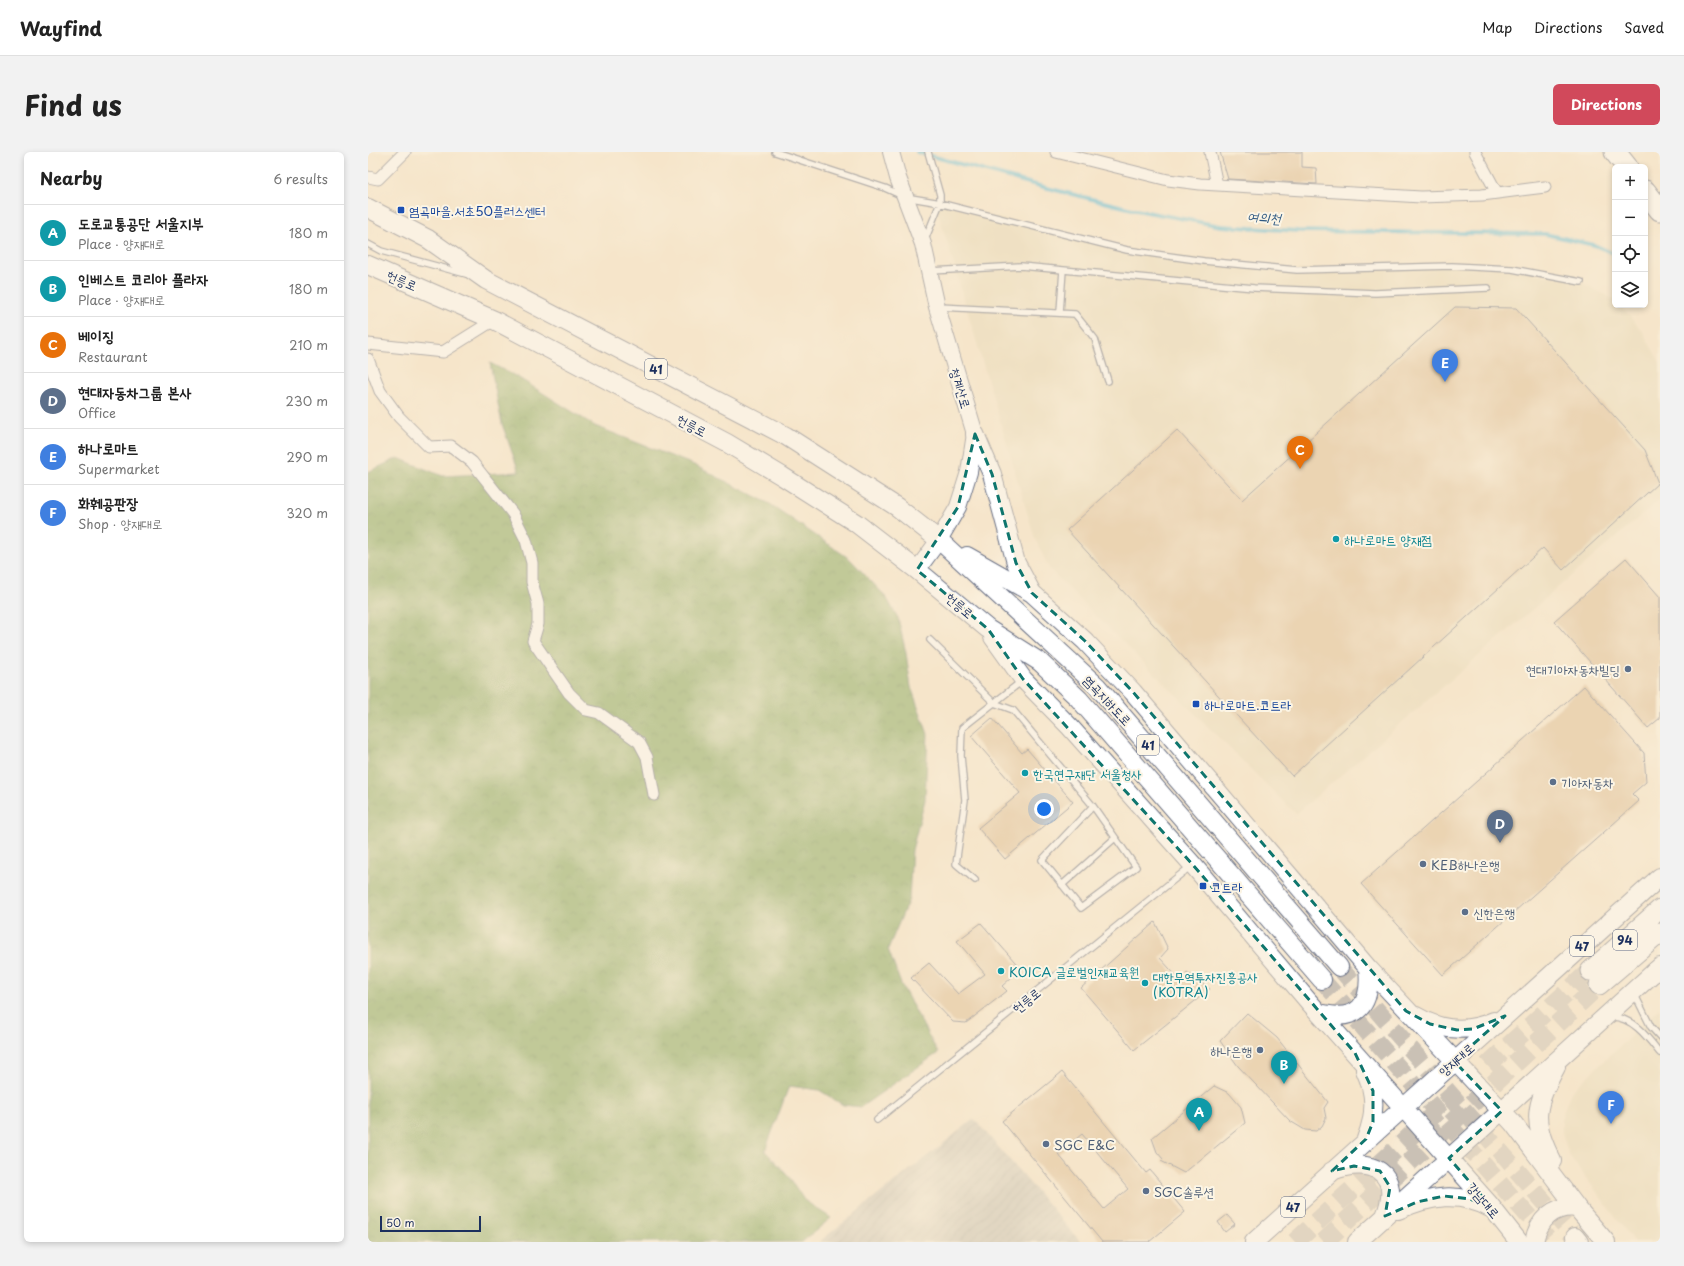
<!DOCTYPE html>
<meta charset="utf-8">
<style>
body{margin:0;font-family:"Playpen Sans","Poor Story",sans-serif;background:#f2f2f2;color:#222}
.controls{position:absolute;right:12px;top:12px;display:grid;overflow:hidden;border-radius:6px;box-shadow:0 2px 6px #0003}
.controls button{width:36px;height:36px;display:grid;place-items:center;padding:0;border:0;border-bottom:1px solid #e0e0e0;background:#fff;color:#222;font:20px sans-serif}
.scale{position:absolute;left:12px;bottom:10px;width:101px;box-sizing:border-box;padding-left:4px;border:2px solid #1b2f5e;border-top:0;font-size:11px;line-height:14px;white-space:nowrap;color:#1b2f5e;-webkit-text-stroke:3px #fcf5e5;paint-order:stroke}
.you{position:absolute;left:676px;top:657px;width:14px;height:14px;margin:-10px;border:3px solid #fff;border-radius:50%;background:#1a73e8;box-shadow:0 0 0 6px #1a73e833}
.badge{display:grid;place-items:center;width:26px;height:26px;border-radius:50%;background:#d1495b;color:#fff;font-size:13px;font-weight:700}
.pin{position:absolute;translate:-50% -33px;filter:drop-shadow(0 1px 2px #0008)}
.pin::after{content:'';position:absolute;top:21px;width:14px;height:12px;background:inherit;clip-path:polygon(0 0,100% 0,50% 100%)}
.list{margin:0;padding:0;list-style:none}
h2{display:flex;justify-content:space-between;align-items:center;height:52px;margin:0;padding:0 16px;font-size:17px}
h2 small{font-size:13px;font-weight:400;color:#767676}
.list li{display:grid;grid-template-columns:26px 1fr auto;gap:12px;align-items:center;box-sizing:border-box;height:56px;padding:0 16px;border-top:1px solid #e0e0e0}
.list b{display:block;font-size:15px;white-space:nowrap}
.list p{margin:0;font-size:13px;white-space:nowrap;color:#767676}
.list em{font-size:13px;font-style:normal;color:#767676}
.icon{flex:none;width:22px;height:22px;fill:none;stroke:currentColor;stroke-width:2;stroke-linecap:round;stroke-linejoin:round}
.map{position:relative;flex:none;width:1292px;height:1090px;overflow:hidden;border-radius:6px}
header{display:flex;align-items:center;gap:24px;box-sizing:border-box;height:56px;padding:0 20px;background:#fff;border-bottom:1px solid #e0e0e0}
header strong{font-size:19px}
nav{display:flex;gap:22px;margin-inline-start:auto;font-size:14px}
.intro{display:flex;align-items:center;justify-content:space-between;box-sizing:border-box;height:96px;padding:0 24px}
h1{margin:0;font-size:28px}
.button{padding:10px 18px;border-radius:6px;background:#d1495b;color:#fff;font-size:14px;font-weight:700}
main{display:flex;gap:24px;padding:0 24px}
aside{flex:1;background:#fff;border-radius:6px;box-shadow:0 2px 6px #0003}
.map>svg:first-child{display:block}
</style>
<header>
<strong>Wayfind</strong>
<nav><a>Map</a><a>Directions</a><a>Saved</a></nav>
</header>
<div class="intro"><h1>Find us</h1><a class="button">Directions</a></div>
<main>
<aside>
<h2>Nearby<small>6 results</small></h2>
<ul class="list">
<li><span class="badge" style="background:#0f9aa8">A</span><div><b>도로교통공단 서울지부</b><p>Place · 양재대로</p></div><em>180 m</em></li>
<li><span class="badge" style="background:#0f9aa8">B</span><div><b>인베스트 코리아 플라자</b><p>Place · 양재대로</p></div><em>180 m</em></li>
<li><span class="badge" style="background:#e8710a">C</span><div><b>베이징</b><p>Restaurant</p></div><em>210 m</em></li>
<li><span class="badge" style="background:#5c6f8a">D</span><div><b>현대자동차그룹 본사</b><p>Office</p></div><em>230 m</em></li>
<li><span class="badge" style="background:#3f7fe0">E</span><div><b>하나로마트</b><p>Supermarket</p></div><em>290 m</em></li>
<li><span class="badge" style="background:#3f7fe0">F</span><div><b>화훼공판장</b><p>Shop · 양재대로</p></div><em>320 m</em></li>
</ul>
</aside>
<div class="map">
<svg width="1292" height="1090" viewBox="0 0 1292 1090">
<defs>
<pattern id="industrial-furrows" width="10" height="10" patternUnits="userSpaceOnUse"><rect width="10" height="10" fill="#c8c4b8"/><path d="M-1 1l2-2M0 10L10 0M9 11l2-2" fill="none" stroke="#aba9a1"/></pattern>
<pattern id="forest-crowns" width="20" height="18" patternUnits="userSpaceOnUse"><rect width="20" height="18" fill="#80a65c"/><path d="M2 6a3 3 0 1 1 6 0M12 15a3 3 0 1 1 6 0" fill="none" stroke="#68884f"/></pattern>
</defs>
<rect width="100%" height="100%" fill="#fcf5e5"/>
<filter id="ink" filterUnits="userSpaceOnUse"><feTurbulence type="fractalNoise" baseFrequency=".025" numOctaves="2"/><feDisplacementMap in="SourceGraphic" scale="8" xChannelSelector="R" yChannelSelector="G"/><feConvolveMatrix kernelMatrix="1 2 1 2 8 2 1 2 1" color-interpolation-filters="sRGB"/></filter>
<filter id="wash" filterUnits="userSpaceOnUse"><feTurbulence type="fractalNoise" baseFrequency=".012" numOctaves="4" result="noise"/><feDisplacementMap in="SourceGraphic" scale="16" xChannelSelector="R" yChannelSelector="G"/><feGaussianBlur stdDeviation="0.9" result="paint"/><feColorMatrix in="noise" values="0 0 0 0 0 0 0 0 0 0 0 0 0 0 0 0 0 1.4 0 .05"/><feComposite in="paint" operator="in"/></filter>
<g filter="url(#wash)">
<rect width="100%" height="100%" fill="#f6e5cb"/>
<path fill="#e7daba" d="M567,50L759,98L929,118L1084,114L1144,117L1213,130L1247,148V153H1252L1275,180L1292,211V347L928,662L682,418L667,387Z
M1292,856V1090H1266L1201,1003L1194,981V963L1203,940Z"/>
<path fill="url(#industrial-furrows)" d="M606,967L713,1090H451Z"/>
<path fill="url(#forest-crowns)" stroke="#4e6a5d" d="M122,211L151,226L227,274L326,313L402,352L482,407L518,445L530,466L538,501L543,535L560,582L557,648L544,698L541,747L520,797L533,832L570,901L493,955L475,953L451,938L421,934L397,999L419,1022L436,1048L463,1066L434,1090H0V320L30,306L75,324L151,320L134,272Z"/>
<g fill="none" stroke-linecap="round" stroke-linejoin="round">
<path stroke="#5cbcda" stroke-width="4" d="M549,0L679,36L768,58L853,74L930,79L1177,82L1226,93L1247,102"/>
</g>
<g id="blocks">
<path fill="#ddbe96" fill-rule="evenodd" d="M852,0H934V15L948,16L949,32L860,27Z
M1087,155L1148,156L1277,298L1290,331L1195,418L1175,396L924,624L699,378L809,278L874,348Z
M1258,406L1292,445V566L1280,576L1186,469Z
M1216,534L1276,601L1278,630L1264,642L1271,649L1075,823L993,732Z
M624,566L654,601L659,597L705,650L637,707L610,676L652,641L603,584Z
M787,770L800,797L792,806L811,827L819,820L842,837L766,898L713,836Z
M613,771L653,817L634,834L639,839L598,871L585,870L543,826L561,811L590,842L617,822L589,789Z
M879,861L909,886L960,950L956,956L958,966L954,974L948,979L937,978L922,969L870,914L852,889Z
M694,920L778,1021L782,1018L817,1060L781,1090H734L634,969ZM714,982L760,1037L736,1057L690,1002Z
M846,934L861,941L873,955L877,971L816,1021L793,1009L795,1007L789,1000L784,986Z
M859,1063L867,1072L857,1080L850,1070Z"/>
</g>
</g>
<g filter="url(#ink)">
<use href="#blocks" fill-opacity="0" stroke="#686f84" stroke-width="1"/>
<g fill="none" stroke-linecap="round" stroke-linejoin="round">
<path stroke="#cac1b5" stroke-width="18" stroke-dasharray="18 9" stroke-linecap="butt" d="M971,815L1207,1085
M954,828L1183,1090"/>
<path stroke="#cac1b5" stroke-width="19" stroke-dasharray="19 10" stroke-linecap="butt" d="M927,1090L1222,819
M956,1090L1231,833"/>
<defs>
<path id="service" d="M407,0L517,36L537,45L567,50L759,98L836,109L929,118L1084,114L1144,117L1213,130
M557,88L572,51V43L560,0
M0,92L13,99L98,122
M563,119L653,114L886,136L1007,141L1120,136
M571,155L707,162L727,187L740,229
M692,160L695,118
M562,488L626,551L645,558L725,654L768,715L713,756L674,708L725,654
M607,728L588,712L597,648L593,604L594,576L654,529
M694,733L747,686
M1267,843L1283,875L1292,885
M1244,865C1265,865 1280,886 1292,901
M509,968L823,714"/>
<path id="minor" d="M688,0L800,28L832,32L1053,45L1114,43L1177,35
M842,0L849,33
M1107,0L1129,41
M0,25L10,27L37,0
M0,192L75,200L126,168
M0,207L12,239L31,265L61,295L83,294L104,310L145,362L158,388L164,411V430L170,452V472L165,489L201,541L218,558L231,561L271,590L279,605L286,643"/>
<path id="secondary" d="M523,0L530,26L555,92L569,155L607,282L601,320L590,355L571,388L549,418"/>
<path id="primary" d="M0,56L60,87L118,128L418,284L529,355L571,388L729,534L971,815
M0,113L126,168L359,291L414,324L488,371L549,418L620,477L672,510L711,547L954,828
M607,282L624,322L648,411L664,441
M599,404L664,441L717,489L765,540L1000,816L1145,971L1209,1056L1238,1090
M625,485L655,527L702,575L825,713L941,850L1121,1052L1151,1090
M951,861C990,871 1004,853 1000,816
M1048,864C1073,879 1099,881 1126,869
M997,918C1008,942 1008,962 998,987
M1184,1009C1163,969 1167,954 1188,915
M964,1019C1003,1004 1035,1020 1017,1064
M1030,1058C1062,1044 1091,1039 1122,1056
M1207,1085L1211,1090
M886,1090L1292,725
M989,1090L1292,815
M1166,1090C1170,1068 1185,1053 1209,1056"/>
<path id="trunk" d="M1222,819L1292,757
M1287,820L1292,817
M1231,833L1292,781"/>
<path id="motorway" d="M1247,0L1259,15
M1277,39L1292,58"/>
</defs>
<use href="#service" stroke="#686f84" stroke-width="8"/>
<use href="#minor" stroke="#686f84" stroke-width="13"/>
<use href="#secondary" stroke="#686f84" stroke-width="18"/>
<use href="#primary" stroke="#686f84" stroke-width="20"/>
<use href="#trunk" stroke="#686f84" stroke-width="21"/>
<use href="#motorway" stroke="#686f84" stroke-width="23"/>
<use href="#service" stroke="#fff" stroke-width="5.5"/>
<use href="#minor" stroke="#fff" stroke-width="11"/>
<use href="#secondary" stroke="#fff" stroke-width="16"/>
<use href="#primary" stroke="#fff" stroke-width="18"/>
<use href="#trunk" stroke="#fff" stroke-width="19"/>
<use href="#motorway" stroke="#fff" stroke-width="21"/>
</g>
</g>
<path d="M0 0H1292V1090H0ZM607,282L624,322L648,411L664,441L717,489L765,540L1038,859L1062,872L1089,878L1105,877L1137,864L1086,909L1134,959L1081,1006L1126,1058L1102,1047L1076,1044L1049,1050L1017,1064L1022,1035L1012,1019L986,1014L964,1019L998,987L1005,970V939L987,901L825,713L655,527L620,477L549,418L590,355Z" fill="#f6e5cb" fill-opacity=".55" fill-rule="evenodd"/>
<path fill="none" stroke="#0f766e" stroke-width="3" stroke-dasharray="8 5" stroke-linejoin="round" d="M607,282L624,322L648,411L664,441L717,489L765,540L1038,859L1062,872L1089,878L1105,877L1137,864L1086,909L1134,959L1081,1006L1126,1058L1102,1047L1076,1044L1049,1050L1017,1064L1022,1035L1012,1019L986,1014L964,1019L998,987L1005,970V939L987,901L825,713L655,527L620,477L549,418L590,355Z"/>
<g fill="#1a4fb4" stroke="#fcf5e5" stroke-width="1.5">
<rect x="29" y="54" width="8" height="8" rx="2"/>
<rect x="824" y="548" width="8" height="8" rx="2"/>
<rect x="831" y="730" width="8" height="8" rx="2"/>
</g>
<g fill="#0f9aa8" stroke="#fcf5e5" stroke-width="1.5">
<circle cx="968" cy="387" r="4"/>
<circle cx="657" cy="621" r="4"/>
<circle cx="633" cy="819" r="4"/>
<circle cx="777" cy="831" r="4"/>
</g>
<g fill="#5c6f8a" stroke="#fcf5e5" stroke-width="1.5">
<circle cx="1260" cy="517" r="4"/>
<circle cx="1185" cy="630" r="4"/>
<circle cx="1055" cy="712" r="4"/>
<circle cx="1097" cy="760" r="4"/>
<circle cx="892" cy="898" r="4"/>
<circle cx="678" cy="992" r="4"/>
<circle cx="778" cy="1039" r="4"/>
</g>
<g text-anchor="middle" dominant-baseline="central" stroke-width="4" stroke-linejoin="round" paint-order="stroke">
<g fill="#fcf5e5" stroke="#5e6a86" stroke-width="1">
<rect x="277" y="207" width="22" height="20" rx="3"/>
<rect x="769" y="583" width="22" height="20" rx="3"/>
<rect x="1245" y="778" width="24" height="20" rx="3"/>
<rect x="1202" y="784" width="24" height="20" rx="3"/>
<rect x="913" y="1045" width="24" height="20" rx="3"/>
</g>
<g font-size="12" font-weight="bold" fill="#1b2f5e">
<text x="288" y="217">41</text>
<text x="780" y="593">41</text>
<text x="1257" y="788">94</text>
<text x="1214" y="794">47</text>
<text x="925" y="1055">47</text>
</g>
<g font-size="13" fill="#164399" stroke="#fcf5e5" text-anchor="start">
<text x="41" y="58">염곡마을.서초50플러스센터</text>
<text x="836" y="552">하나로마트.코트라</text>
<text x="843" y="734">코트라</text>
</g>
<g font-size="13" fill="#1b2f5e" stroke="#fcf5e5">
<text transform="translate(34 128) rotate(23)">헌릉로</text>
<text transform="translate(593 236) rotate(73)">청계산로</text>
<text transform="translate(324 273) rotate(28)">헌릉로</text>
<text transform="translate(592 453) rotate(40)">헌릉로</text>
<text transform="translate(740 548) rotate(47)">염곡지하도로</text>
<text transform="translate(658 848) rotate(-39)">헌릉로</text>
<text transform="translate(1088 907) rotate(-41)">양재대로</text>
<text transform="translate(1116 1048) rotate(50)">강남대로</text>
</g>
<g font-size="13" fill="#0d838f" stroke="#fcf5e5" text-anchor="start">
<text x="976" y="387">하나로마트 양재점</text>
<text x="665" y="621">한국연구재단 서울청사</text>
<text x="641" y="819">KOICA 글로벌인재교육원</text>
<text x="785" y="824">대한무역투자진흥공사<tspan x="785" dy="15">(KOTRA)</tspan></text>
</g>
<g font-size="13" fill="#4e5e75" stroke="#fcf5e5" text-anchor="start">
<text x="1252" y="517" text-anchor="end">현대기아자동차빌딩</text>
<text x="1193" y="630">기아자동차</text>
<text x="1063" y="712">KEB하나은행</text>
<text x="1105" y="760">신한은행</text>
<text x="884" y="898" text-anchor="end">하나은행</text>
<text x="686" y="992">SGC E&amp;C</text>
<text x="786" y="1039">SGC솔루션</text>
</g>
<g font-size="14" font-style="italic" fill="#2e5983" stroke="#fcf5e5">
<text transform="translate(896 65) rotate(4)">여의천</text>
</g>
</g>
</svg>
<div class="controls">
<button>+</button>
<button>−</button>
<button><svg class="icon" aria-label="locate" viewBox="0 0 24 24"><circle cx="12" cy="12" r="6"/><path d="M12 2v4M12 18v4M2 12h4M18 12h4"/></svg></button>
<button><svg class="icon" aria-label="layers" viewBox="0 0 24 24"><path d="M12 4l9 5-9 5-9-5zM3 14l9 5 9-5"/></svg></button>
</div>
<div class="scale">50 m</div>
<div class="you"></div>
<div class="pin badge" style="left:831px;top:979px;background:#0f9aa8">A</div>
<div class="pin badge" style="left:916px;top:932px;background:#0f9aa8">B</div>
<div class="pin badge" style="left:932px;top:317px;background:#e8710a">C</div>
<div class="pin badge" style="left:1132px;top:691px;background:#5c6f8a">D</div>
<div class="pin badge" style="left:1077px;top:230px;background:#3f7fe0">E</div>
<div class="pin badge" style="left:1243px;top:972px;background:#3f7fe0">F</div>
</div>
</main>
